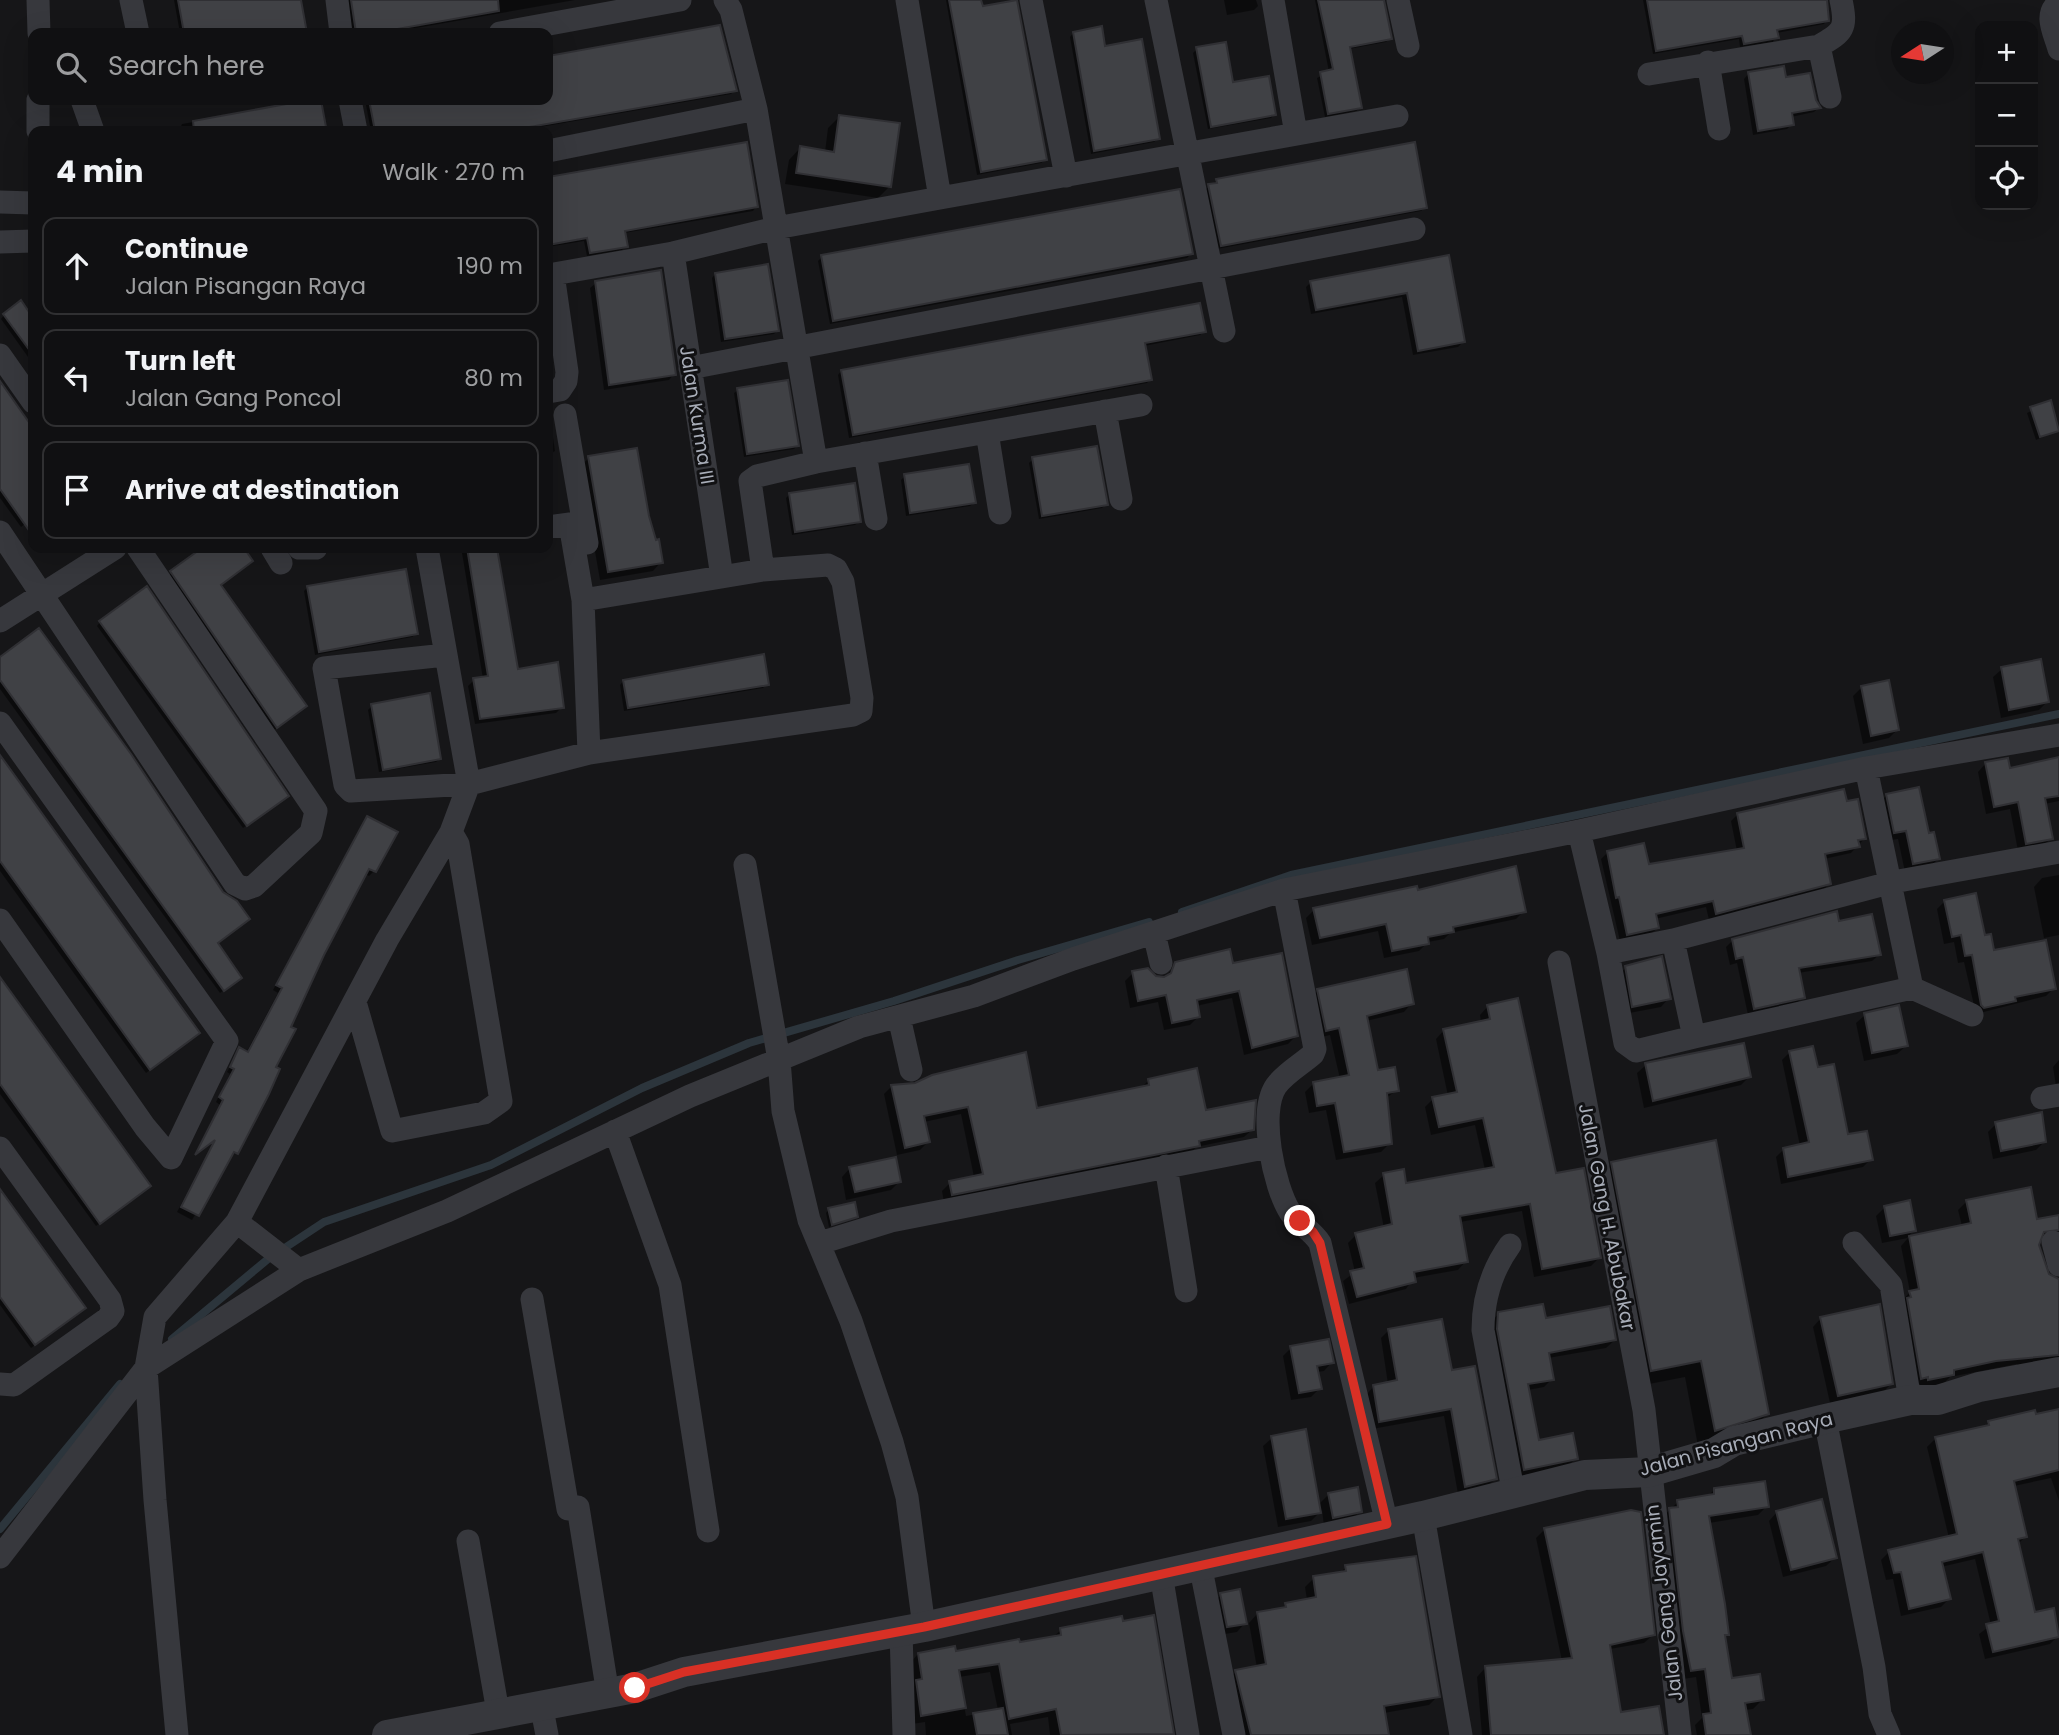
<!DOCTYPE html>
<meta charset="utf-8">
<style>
body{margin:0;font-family:Poppins,sans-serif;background:#1e1e20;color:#f1f3f6}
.controls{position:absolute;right:21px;top:21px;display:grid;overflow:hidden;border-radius:14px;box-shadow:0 7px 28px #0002}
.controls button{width:63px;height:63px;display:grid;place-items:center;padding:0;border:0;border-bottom:2px solid #303032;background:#101012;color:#f1f3f6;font:35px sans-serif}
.compass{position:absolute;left:1891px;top:21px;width:63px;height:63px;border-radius:50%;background:#101012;box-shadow:0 7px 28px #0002;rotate:258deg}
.stop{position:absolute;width:21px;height:21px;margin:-16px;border:5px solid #d93025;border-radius:50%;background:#fff}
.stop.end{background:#d93025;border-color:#fff;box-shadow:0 2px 7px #0008}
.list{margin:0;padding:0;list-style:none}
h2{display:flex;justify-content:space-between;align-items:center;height:91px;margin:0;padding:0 28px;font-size:30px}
h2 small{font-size:23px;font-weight:400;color:#9c9d9f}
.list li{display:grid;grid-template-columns:46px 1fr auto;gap:21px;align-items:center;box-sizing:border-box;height:98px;margin:0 14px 14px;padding:0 14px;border:2px solid #303032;border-radius:14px}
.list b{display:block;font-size:26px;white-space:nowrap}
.list p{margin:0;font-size:23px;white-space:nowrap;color:#9c9d9f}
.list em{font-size:23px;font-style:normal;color:#9c9d9f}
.icon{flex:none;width:38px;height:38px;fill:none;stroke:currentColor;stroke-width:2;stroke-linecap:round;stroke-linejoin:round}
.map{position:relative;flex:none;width:2059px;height:1735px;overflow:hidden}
.search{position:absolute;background:#101012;box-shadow:0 7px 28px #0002;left:28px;top:28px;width:525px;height:77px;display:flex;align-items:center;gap:18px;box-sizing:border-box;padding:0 24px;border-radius:14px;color:#9c9d9f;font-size:26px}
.panel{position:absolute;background:#101012;box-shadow:0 7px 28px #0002;left:28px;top:126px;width:525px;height:427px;border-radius:14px}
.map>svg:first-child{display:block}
</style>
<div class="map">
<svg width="2059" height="1735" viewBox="0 0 2059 1735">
<rect width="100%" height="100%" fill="#161618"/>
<path fill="#0007" fill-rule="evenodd" d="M174,0H299L305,33H180Z
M346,0H575L388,33H352Z
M946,0H979L1045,160L1041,163L977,175Z
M1224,0H1256L1258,6L1254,10L1227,15Z
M1315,0H1383L1390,38L1386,42L1349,49L1360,108L1356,111L1325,117L1317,78L1329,72Z
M1643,0H1826L1827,20L1824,24L1776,33L1773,42L1740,47L1739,39L1653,54Z
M719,27L735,90L731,94L517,131H371L365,100H548V57Z
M1073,33L1104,48L1158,138L1154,142L1091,154L1070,37Z
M1197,49L1232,84L1275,114L1271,118L1208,129L1193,53Z
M1749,73L1784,79L1819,107L1814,112L1791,117L1792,124L1787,129L1753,135L1744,79Z
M319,100L325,131H179L182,124Z
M840,116L889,187L878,198L785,184L789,160L800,148L825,152L828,128Z
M745,144L756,207L753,211L624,233L626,246L622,250L587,256L584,241L548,247V179Z
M1217,180L1425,207L1421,211L1217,249L1205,190Z
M1191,254L1187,258L830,324L818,261L822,257Z
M1448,257L1463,342L1458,347L1413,355L1402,297L1311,314L1306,287L1311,282Z
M715,274L778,330L774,334L721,342L712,278Z
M596,283L674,374L669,380L604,390L590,288Z
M4,315L33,319V364L1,319Z
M1204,331L1200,335L1144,346L1151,379L1147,383L849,438L838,375L841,371Z
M548,349L551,372L548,375Z
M0,385L33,431V518L21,527L0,498Z
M738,390L797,446L794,449L744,457L734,393Z
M2049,402L2059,430L2036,440L2027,413Z
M548,424H551L555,451L548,455Z
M589,458L648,517L661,562L653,571L600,580L580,466Z
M1033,459L1106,504L1102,508L1039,519L1029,463Z
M905,476L974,503L970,506L906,516L901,480Z
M790,494L859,522L855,525L792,535L786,498Z
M205,548H242L251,561L219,585L302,709L273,731L168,576Z
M467,548H495L516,671L562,707L556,713L475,724L468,686L474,680L483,679L462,553Z
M308,587L416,634L412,637L315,655L304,591Z
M100,622L283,799L243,828L97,626Z
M0,659L216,943L236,981L220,993L0,689Z
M2002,669L2047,702L2039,710L2001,718L1993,677Z
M623,681L767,684L763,688L624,711L620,685Z
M1862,687L1897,730L1889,738L1863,744L1853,696Z
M372,706L440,759L436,762L379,772L368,710Z
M0,759L195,1037L146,1073L0,871Z
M2059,759V801L2044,804L2051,838L2043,846L2018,851L2010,809L1986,814L1978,772L1986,763L2008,770Z
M1887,795L1938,859L1930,867L1905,872L1898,839L1886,841L1878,804Z
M1846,803L1865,838L1851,853L1824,859L1830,883L1823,890L1709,920L1706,907L1655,919L1657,928L1650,935L1620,941L1601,859L1608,852L1648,866L1686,858L1687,862L1737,851L1731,821L1738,814Z
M367,818L395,833L374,871L369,876L365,874L289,1027L237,1153L230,1156L192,1220L177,1212L215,1140L194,1155L220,1105L216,1102L230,1074L227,1072L240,1050L246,1053L278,993L273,990Z
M2059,875V935L2044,938L2034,887L2042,878Z
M1416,892L1524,911L1516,919L1450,933L1444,939L1428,942L1419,951L1384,958L1378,931L1312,945L1306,918L1314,910Z
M1945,901L1983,937L1993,952L2054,988L2046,996L1976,1014L1964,962L1958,963L1954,942L1944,944L1937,909Z
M1838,923L1879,955L1872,961L1798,973L1803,997L1796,1004L1748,1015L1737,963L1730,965L1726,947L1733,940Z
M1176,964L1231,965L1296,1036L1288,1044L1244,1055L1232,998L1196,1006L1198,1017L1190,1025L1164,1030L1158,1002L1130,1008L1125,981L1133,973L1165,978Z
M1626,968L1669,998L1661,1007L1624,1014L1617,976Z
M0,981L145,1190L96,1226L0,1094Z
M1318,990L1412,1003L1404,1012L1366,1021L1377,1072L1397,1090L1385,1099L1390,1143L1381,1152L1336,1160L1326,1110L1309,1113L1305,1092L1314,1083L1340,1079L1330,1035L1318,1038L1310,999Z
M1488,1006L1554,1175L1599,1258L1591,1266L1534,1277L1522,1211L1460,1222L1466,1261L1458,1270L1413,1278L1406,1289L1349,1304L1343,1281L1355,1272L1348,1243L1356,1235L1384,1228L1375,1183L1384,1175L1405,1185L1485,1170L1475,1125L1431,1135L1425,1107L1433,1099L1448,1096L1436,1039L1444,1030L1481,1022L1480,1015Z
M1865,1015L1906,1046L1897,1054L1864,1061L1856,1023Z
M1790,1052L1816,1069L1847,1136L1871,1159L1863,1167L1781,1184L1776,1157L1784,1149L1800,1146L1782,1060Z
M2059,1060V1086H2056L2053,1067Z
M1646,1065L1749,1077L1741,1085L1644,1108L1637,1073Z
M1149,1080L1205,1112L1253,1129L1244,1137L1196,1147L1190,1154L944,1202L942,1191L950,1183L974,1177L961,1114L924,1122L928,1142L920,1150L897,1155L884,1094L892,1086L1036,1110L1141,1088Z
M1996,1124L2044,1142L2036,1150L1993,1159L1988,1132Z
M1612,1163L1767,1414L1751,1431L1698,1446L1685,1377L1634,1387L1595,1180Z
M850,1168L899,1182L891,1190L846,1200L842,1177Z
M0,1193L80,1312L31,1348L0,1305Z
M1967,1201L2036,1222L2059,1217V1249L2047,1236L2038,1238L2044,1269L2054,1280L2059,1279V1360L2018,1368L2017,1364L1950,1377L1944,1383L1920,1388V1384L1913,1386L1902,1301L1910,1292L1901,1246L1908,1238L1882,1243L1876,1216L1885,1207L1914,1230L1907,1238L1962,1226L1958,1210Z
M829,1209L856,1216L829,1227L826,1213Z
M1499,1313L1544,1320L1615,1340L1606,1348L1548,1358L1552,1379L1544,1387L1528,1390L1537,1442L1576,1458L1568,1466L1516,1477L1491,1322Z
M1821,1318L1891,1384L1883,1392L1830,1403L1813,1327Z
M1389,1330L1450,1372L1495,1479L1487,1487L1458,1494L1444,1416L1372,1429L1366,1395L1374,1386L1388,1384L1381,1338Z
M1291,1348L1332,1362L1324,1371L1317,1372L1320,1388L1311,1397L1291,1400L1283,1356Z
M2059,1410V1501L2051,1478L2014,1486L2025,1537L2018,1544L2034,1614L2058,1636L2050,1644L1985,1659L1979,1634L1991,1625L1975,1559L1941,1567L1949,1599L1941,1607L1901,1616L1893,1579L1886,1580L1881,1560L1889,1552L1949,1538L1927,1447L1935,1439L1983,1428L1989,1422Z
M1272,1438L1318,1505L1329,1494L1360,1511L1352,1520L1324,1526L1322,1510L1311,1521L1278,1527L1263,1446Z
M1714,1490L1767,1506L1758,1515L1709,1523L1727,1634L1724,1637L1731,1680L1762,1700L1753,1709L1745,1710L1749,1735H1697L1695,1725L1702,1718L1696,1677L1683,1679L1661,1518L1678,1502L1707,1497Z
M1777,1512L1835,1558L1826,1566L1783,1577L1769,1521Z
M1545,1529L1653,1635L1644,1643L1610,1649L1620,1714L1663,1735H1482L1477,1677L1485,1668L1562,1661L1536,1538Z
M1346,1567L1438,1696L1429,1705L1384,1713L1387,1735H1238L1227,1680L1236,1672L1257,1668L1249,1623L1257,1614L1307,1600L1305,1587L1314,1578L1339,1574Z
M1221,1595L1245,1623L1237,1632L1219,1635L1213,1603Z
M1152,1617L1172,1735H1050L1048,1717L1010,1724L1012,1735H926L925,1722L912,1724L910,1663L918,1654L1019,1645L1052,1638L1061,1630ZM990,1672L998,1710L966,1716L959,1677Z"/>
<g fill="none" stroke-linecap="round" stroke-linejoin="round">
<path stroke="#2c353c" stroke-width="8" d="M1182,912L1291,875L2059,714
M172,1339L268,1259L324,1222L491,1165L642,1088L749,1043L894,1001L1018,960L1149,922
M0,1529L120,1384"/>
</g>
<path fill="#404145" stroke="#303034" stroke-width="2" d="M178,0H301L307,33H184Z
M351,0H498L499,11L375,33H356Z
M949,0H981L983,6L1017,0L1047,160L981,172Z
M1318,0H1384L1392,39L1350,47L1362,108L1328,114L1320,72L1333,69Z
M1647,0H1827L1829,21L1777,30L1779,38L1744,44L1742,36L1656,51Z
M720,25L737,91L506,131H375L369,100H548V56Z
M1102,26L1105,46L1142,39L1160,139L1094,151L1073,32Z
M1226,42L1233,82L1269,76L1276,115L1211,127L1196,47Z
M1784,66L1786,77L1810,73L1816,100L1821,108L1792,113L1794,125L1758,131L1748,72Z
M308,100H321L326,127L303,131H194L193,121Z
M839,115L900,123L891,187L796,173L800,146L834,152Z
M747,142L758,207L625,231L628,247L590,253L587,238L548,245V177Z
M1415,142L1427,208L1221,246L1208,184L1217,183L1216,179Z
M1180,189L1193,254L833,321L821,255Z
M1449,255L1465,342L1418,351L1407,293L1316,310L1310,281Z
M768,264L779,331L725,339L715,273Z
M661,270L676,375L609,385L595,281Z
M21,300L33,318V355L3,314Z
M1200,303L1206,332L1145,343L1152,380L853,435L841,370Z
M788,380L799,446L747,454L737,388Z
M0,381L33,428V536L0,489Z
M2051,400L2059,431L2040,437L2030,407Z
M1097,446L1108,505L1042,516L1032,457Z
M637,448L649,516L656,540L659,539L663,563L608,572L588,456Z
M969,464L976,503L910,513L904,474Z
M855,483L861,522L795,532L789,493Z
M202,548H244L253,561L221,585L307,706L277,728L170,571Z
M467,548H497L518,669L558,662L564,708L480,719L473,678L488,676Z
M406,569L418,634L319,652L307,586Z
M147,586L289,796L247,826L99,621Z
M39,628L131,754L223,892L237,901L250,919L218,943L242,978L224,991L0,680V657Z
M764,654L769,685L628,708L623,680Z
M2041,659L2049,702L2009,710L2001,667Z
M1889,680L1899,730L1871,736L1861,686Z
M430,693L441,759L383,770L371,704Z
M0,755L200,1033L150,1070L0,861Z
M2059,757V796L2045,798L2053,839L2026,844L2018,802L1994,807L1985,762L2008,758L2010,768Z
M1919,787L1929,833L1934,832L1940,859L1913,864L1906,831L1894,833L1886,794Z
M1844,789L1847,801L1858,799L1866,839L1858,840L1860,847L1825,854L1831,884L1716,914L1713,901L1656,914L1659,928L1627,935L1619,897L1616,898L1607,851L1644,843L1649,864L1744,848L1737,813Z
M367,816L398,832L376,872L369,869L324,955L291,1027L296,1029L276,1067L280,1069L269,1094L238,1154L234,1152L199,1216L181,1207L215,1140L195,1155L223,1100L219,1097L234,1069L230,1067L239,1047L248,1052L282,988L276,985Z
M1516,866L1526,912L1453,927L1454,932L1428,937L1429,944L1392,951L1386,924L1320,938L1313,908L1417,886L1418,890Z
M1976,893L1985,935L1991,934L1994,950L2046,940L2056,989L2015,997L2016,1001L1984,1008L1981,1005L1972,955L1965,956L1961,935L1952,937L1944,900Z
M1837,911L1839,921L1872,914L1881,955L1799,968L1805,998L1754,1009L1743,957L1736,959L1732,939Z
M1230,949L1233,963L1282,953L1298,1036L1252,1048L1239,991L1197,1000L1200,1017L1172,1023L1166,995L1138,1001L1132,971L1148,968L1156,976L1164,977L1171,973L1175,962Z
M1662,956L1671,999L1632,1007L1625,966Z
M1407,969L1414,1004L1367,1016L1378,1070L1395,1067L1399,1091L1387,1093L1392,1144L1344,1152L1335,1103L1317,1106L1313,1082L1349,1075L1339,1028L1326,1031L1317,989Z
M0,977L151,1186L100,1224L0,1084Z
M1518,998L1556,1173L1584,1168L1601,1258L1542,1269L1530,1204L1460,1216L1468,1262L1414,1272L1416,1282L1357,1297L1350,1271L1364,1268L1355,1233L1392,1224L1383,1173L1404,1169L1406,1183L1494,1167L1483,1118L1439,1127L1432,1097L1457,1092L1443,1029L1490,1019L1487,1005Z
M1899,1005L1908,1046L1872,1053L1864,1013Z
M1744,1043L1751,1077L1653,1101L1645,1063Z
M1813,1046L1818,1067L1834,1064L1848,1134L1867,1131L1873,1160L1788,1177L1783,1148L1809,1142L1789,1051Z
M1026,1052L1037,1108L1149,1085L1148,1079L1197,1068L1206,1110L1256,1100L1254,1130L1199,1141L1200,1146L952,1195L949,1181L983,1174L968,1107L924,1116L930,1142L905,1148L891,1085L915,1083L932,1075Z
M2042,1112L2046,1142L2001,1151L1995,1122Z
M1716,1140L1769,1414L1715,1431L1701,1361L1651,1371L1611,1162Z
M896,1157L901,1182L855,1192L849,1167Z
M2031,1187L2037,1219L2059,1215V1230L2044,1232L2039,1245L2049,1274L2059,1279V1355L1996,1361L1954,1370V1375L1928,1380V1377L1921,1379L1907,1298L1911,1297L1909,1291L1919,1289L1909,1236L1971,1223L1966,1200Z
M0,1189L86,1308L35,1345L0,1297Z
M1910,1200L1916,1231L1890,1236L1884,1206Z
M855,1202L858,1217L832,1225L828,1208Z
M1543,1304L1546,1318L1610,1306L1616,1340L1549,1353L1554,1380L1528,1384L1539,1440L1573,1433L1578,1459L1524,1470L1497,1329L1498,1312Z
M1880,1304L1893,1384L1838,1396L1820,1317Z
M1442,1319L1452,1370L1475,1366L1497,1479L1465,1487L1451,1409L1379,1422L1373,1385L1397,1380L1388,1329Z
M1329,1339L1334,1363L1317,1366L1322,1389L1299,1393L1290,1346Z
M2059,1409V1470L2014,1481L2027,1537L2018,1539L2035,1612L2054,1608L2059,1637L1993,1652L1986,1624L1999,1621L1983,1552L1942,1562L1951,1599L1909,1609L1901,1572L1894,1573L1888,1550L1957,1534L1935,1437L1989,1425L1988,1421L2035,1410L2036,1414Z
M1306,1429L1321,1513L1286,1519L1271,1436Z
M1765,1481L1769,1507L1709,1516L1725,1604L1729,1635H1725L1732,1678L1760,1674L1764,1700L1745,1703L1751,1735H1706L1703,1714L1711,1713L1705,1669L1691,1671L1683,1631L1669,1508L1678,1507L1677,1500L1714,1494V1488Z
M1358,1487L1362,1512L1333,1518L1328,1493Z
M1822,1499L1837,1558L1791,1570L1776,1511Z
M1631,1510L1641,1512L1655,1635L1610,1645L1621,1712L1659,1706L1664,1735H1491L1485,1666L1572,1658L1544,1528Z
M1416,1556L1440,1697L1384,1706L1389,1735H1251L1235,1670L1266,1664L1257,1612L1286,1607L1285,1603L1316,1597L1313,1576L1346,1571L1345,1565Z
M1240,1589L1247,1624L1227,1627L1220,1593Z
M1154,1615L1174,1734L1061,1735L1056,1709L1009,1719L999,1664L959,1670L966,1708L921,1716L916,1680L922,1679L918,1653L955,1646L956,1651L1019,1639L1020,1642L1061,1635L1060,1628L1122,1616L1123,1621Z
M1003,1708L1008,1735H977L973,1713Z"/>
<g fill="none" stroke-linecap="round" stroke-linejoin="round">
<path stroke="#37383d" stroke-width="23" d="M38,0L39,33
M131,0L138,33
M337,0L341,33
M725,0L731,10L756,109L816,462
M907,0L940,198
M1031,0L1066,176
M1156,0L1224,331
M1273,0L1296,134
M1398,0L1408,46
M2059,3C2043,14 2055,34 2059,49
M500,33L680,0
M1819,46L1830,97
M1708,62L1719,129
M1649,74L1819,46C1844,32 1847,28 1841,0
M82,100L93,131
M350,100L356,131
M38,131V100
M548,151L756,109
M0,202L33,203
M0,242L33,241
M673,253L722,577
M548,275L673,253L776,228L940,198L1397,116
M0,355L33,402
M690,368L1414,229
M548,392L560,390L566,381L567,372L553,274
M1105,411L1121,499
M565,415L587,543
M987,432L1000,513
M865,453L876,519
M548,527L570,524L583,600L589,753
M0,532L235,884L245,889L254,886L311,833L316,811L138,548
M272,548L281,563
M299,548H316
M763,570L750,481L757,476L816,462L1141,405
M0,621L115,548
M445,655L324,668L345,785L351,791L469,784L589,753L853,715L861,711L862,698L843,582L836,569L828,565L763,570L583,600
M0,723L227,1041L171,1158L145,1127L0,920
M1866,768L1912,988L1972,1015
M1579,831L1608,953L1625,1043L1636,1051L1694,1037
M745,865L779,1060L783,1111L809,1220L851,1321L892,1442L907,1497L924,1627
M1284,890L1315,1049L1313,1054C1302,1064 1285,1073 1276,1086C1258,1112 1274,1187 1290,1212C1298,1224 1312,1230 1320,1243L1387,1524
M1154,933L1161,963
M1673,940L1694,1037L1912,988
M1608,953L1673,940L1893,882L2059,852
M1559,962L1644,1410L1680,1735
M355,1002L392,1131L484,1113L501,1101L458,844L451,832
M899,1017L911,1070
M2042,1098L2059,1095
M615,1131L670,1285L708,1531
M0,1148L110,1300L113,1311L108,1318L14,1385L0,1384
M1166,1166L1186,1291
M237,1222L299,1270
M2053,1242L2059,1265
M820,1243L891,1221L1269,1147
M1854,1243L1891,1285L1910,1400
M1510,1245C1492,1270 1483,1299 1483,1330L1514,1495
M532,1299L568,1509L578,1507L608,1694
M1825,1419L1874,1667L1880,1714L1889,1735
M1423,1516L1461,1735
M468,1541L498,1712
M0,1557L146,1368L299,1270L447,1211L690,1096L859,1027L974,996L1073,959L1284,890L1579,831L1866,768L2059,735
M1200,1564L1234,1735
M1161,1574L1188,1735
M901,1631L904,1735
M541,1704L547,1735
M177,1735L155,1500L146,1368L155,1317L237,1222L387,940L451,832L469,784L427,548"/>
<path stroke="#37383d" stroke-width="30" d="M387,1735L635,1688L684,1672L924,1627L1423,1516L1585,1475L1649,1472L1714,1453L1734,1441L1825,1419L1910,1400H1938L1979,1387L2059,1372"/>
</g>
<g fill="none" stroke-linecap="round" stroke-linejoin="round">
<path stroke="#d93025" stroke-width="9" d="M635,1688L684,1672L924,1627L1387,1524L1320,1243L1313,1232L1300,1221"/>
</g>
<g text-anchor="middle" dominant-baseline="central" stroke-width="6" stroke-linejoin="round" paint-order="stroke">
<g font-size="19" fill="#a8adb8" stroke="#111113">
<text transform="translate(697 415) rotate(81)">Jalan Kurma III</text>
<text transform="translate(1607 1217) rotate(79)">Jalan Gang H. Abubakar</text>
<text transform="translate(1736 1444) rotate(-15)">Jalan Pisangan Raya</text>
<text transform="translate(1664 1603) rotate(-97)">Jalan Gang Jayamin</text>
</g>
</g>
</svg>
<div class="controls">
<button>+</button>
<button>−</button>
<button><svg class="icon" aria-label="locate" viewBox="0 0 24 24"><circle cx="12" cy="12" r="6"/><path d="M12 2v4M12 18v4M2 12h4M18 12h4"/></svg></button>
</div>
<svg class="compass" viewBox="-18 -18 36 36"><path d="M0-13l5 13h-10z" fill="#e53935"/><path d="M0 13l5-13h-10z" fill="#9c9d9f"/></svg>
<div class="stop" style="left:635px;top:1688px"></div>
<div class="stop end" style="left:1300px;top:1221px"></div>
<div class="search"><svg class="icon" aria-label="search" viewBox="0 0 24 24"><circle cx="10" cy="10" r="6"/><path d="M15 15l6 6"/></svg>Search here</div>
<section class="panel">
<h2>4 min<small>Walk · 270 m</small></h2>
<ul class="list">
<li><svg class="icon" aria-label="ahead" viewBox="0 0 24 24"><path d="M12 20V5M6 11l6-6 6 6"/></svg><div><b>Continue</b><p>Jalan Pisangan Raya</p></div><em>190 m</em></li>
<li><svg class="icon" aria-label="left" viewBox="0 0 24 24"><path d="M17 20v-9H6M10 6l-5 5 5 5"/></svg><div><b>Turn left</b><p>Jalan Gang Poncol</p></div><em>80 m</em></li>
<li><svg class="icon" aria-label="arrive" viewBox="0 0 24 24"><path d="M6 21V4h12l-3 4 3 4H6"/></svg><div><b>Arrive at destination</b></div></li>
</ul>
</section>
</div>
